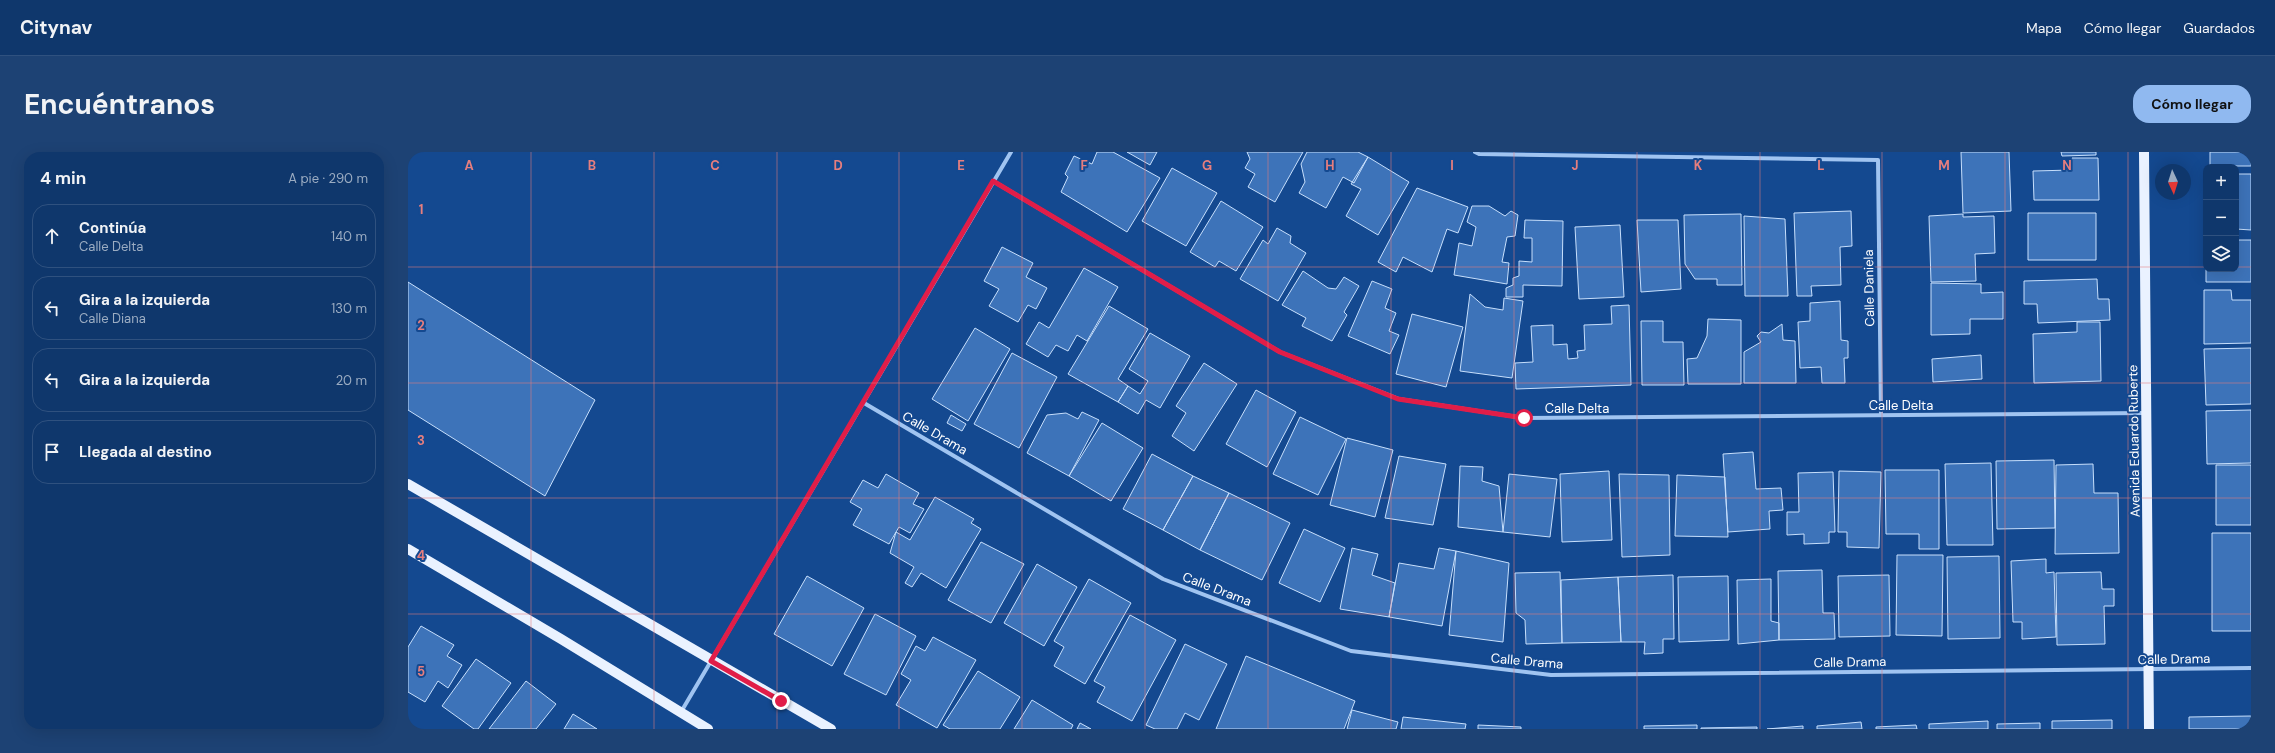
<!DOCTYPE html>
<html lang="es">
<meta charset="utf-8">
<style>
body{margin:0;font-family:"DM Sans",sans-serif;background:#1d4274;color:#f1f3f6}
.controls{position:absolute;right:12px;top:12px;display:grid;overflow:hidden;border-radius:8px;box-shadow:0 4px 16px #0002}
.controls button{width:36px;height:36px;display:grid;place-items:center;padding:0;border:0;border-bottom:1px solid #2f517f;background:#0f376c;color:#f1f3f6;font:20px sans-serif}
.compass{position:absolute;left:1747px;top:12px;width:36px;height:36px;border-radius:50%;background:#0f376c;box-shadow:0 4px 16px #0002;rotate:176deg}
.stop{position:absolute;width:12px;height:12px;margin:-9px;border:3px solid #e11d48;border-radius:50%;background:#fff}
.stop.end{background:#e11d48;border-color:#fff;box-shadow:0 1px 4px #0008}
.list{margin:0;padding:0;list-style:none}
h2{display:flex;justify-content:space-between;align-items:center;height:52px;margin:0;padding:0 16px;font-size:17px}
h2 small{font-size:13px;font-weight:400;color:#9bacc2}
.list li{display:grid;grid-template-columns:26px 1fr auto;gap:12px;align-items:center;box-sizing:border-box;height:64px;margin:0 8px 8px;padding:0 8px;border:1px solid #2f517f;border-radius:16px}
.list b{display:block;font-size:15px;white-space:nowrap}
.list p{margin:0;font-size:13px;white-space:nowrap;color:#9bacc2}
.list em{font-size:13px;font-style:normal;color:#9bacc2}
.icon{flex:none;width:22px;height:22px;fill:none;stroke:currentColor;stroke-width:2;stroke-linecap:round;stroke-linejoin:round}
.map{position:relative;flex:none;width:1843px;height:577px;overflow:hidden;border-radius:16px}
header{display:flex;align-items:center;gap:24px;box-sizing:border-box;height:56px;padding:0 20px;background:#0f376c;border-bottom:1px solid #2f517f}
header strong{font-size:19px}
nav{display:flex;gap:22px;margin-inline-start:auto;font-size:14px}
.intro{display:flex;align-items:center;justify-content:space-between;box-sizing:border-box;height:96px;padding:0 24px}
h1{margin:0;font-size:28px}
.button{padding:10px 18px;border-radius:16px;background:#90b9f0;color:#111;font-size:14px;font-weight:700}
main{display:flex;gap:24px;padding:0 24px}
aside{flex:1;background:#0f376c;border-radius:16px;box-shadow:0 4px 16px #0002}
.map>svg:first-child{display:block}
</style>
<header>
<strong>Citynav</strong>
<nav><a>Mapa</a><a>Cómo llegar</a><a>Guardados</a></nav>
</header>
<div class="intro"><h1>Encuéntranos</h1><a class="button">Cómo llegar</a></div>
<main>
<aside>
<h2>4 min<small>A pie · 290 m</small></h2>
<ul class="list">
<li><svg class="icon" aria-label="ahead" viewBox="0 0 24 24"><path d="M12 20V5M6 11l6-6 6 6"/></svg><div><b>Continúa</b><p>Calle Delta</p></div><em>140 m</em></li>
<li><svg class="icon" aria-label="left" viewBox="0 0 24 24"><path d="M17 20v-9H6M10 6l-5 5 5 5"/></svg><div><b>Gira a la izquierda</b><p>Calle Diana</p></div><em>130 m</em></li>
<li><svg class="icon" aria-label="left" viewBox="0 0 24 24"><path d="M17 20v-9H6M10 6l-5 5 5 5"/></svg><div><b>Gira a la izquierda</b></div><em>20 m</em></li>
<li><svg class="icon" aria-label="arrive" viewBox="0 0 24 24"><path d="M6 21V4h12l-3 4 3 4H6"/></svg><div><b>Llegada al destino</b></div></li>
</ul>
</aside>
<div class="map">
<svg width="1843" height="577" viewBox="0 0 1843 577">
<rect width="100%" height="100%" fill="#144990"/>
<path fill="#3d73b9" stroke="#c7dffc" d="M689,0H705L752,26L719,80L653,40L660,25L657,22L666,4L684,12Z
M719,0H749L742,13Z
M839,0H895L867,50L840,35L847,22L837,16L842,7Z
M899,0H950L960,5L946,31L935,25L918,56L891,41L897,30L893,12Z
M1553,0H1601L1603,59L1555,61Z
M1653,0H1688V3L1654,4Z
M1802,0H1843V14H1802Z
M960,5L1001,30L970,83L938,64L953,37L943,32Z
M1664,6H1690L1691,48H1626L1625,19L1664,18Z
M764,16L809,41L778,94L734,69Z
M1828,22H1843V78L1828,77Z
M1009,36L1060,55L1050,81L1039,77L1024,120L995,105L988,120L970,110Z
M813,49L855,75L828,119L811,109L807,115L782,100Z
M1064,54H1081L1097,64L1103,59L1110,63L1107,84L1099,85L1094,110L1101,111L1099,132L1046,123L1051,91L1064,94L1068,75L1059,70Z
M1443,59L1444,94L1432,95L1433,133L1403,134L1404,144H1389L1386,61Z
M1620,61H1688V108H1620Z
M1333,62L1334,133H1309V127H1287L1277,112L1276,63Z
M1555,62V65L1586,64L1587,101L1567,102L1568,129L1523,130L1521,64Z
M1336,64L1377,67L1380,144H1337Z
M1117,68L1155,69L1154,134L1115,133V145H1098V136L1105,133V126L1111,124V109L1124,110V86H1116Z
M1229,68H1270L1273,137L1233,140Z
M1212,73L1216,145L1171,147L1167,75Z
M869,76L883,84L882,91L898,101L870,149L832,127L855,88L860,92Z
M1798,88V117H1828V88H1843V130H1798Z
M594,95L625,111L618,125L639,136L628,157L620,153L610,170L581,154L591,137L576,129Z
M676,116L710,135L679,189L669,183L660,199L648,193L640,205L618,192L631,170L641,176Z
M895,119L920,136L928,137L936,125L951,134L936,160L939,163L924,189L894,174L898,166L874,153Z
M1689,127L1690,147H1701L1702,168L1630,171L1629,152H1616V129Z
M964,129L984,137L977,156L988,161L981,179L991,183L982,202L940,184Z
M0,130L187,248L137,344L0,258Z
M1523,131L1573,132V141L1595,140V167H1562V182L1523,183Z
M1796,138H1823L1824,148H1843V191L1796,192Z
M1062,142L1077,155L1095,158L1096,146L1115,149L1104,226L1052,219Z
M1432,149L1433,188L1440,189V206H1436L1437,231H1414L1413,215L1392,216L1390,170L1402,169V151Z
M1221,153L1223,233L1108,237L1107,211L1125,210L1123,174L1145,173V193L1159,192L1160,207L1170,206L1169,199L1177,198L1176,173L1204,172L1203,154Z
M701,154L740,177L710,227L720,234L710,250L660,222Z
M1004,162L1055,175L1038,235L988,222Z
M1300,167L1333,168V232H1280L1279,207L1289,206L1299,184Z
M1233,169H1255V190H1275L1276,233H1234Z
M1669,170H1692L1693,229L1626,231L1625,182L1669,180Z
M1374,172L1375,188L1387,189L1388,231H1336V200L1353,190L1349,184L1353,180L1361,181Z
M567,176L602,197L560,269L524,247Z
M742,181L782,204L752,256L738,248L730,262L710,250L720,234L732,242L740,229L721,217Z
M1843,196V252L1798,253L1796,197Z
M604,201L649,225L611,296L566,272Z
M1573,203L1574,227L1525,230L1524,207Z
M796,211L829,232L786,299L764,284L778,261L768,254Z
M848,238L888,260L859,315L818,292Z
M1843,258V311L1799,312L1798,259Z
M674,260L691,268L661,324L619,301L639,263L658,261L670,267Z
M543,263L558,272L554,279L539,271Z
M892,265L938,287L910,343L865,322Z
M694,271L735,296L703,349L661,324Z
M939,286L985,298L967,365L922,353Z
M1345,300L1348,337L1373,336L1375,358L1361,359L1362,377L1320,380L1315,302Z
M744,302L785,324L755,378L715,357Z
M991,304L1038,312L1025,373L977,366Z
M1646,308L1647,376L1589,377L1588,309Z
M1583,311L1585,393H1539L1537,312Z
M1685,312L1686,341H1710L1711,401L1647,402L1648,313Z
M1808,313H1843V373H1808Z
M1052,314L1075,315L1074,329L1091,334L1095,380L1050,375Z
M1477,318H1531V397H1511V382H1478Z
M1201,319L1204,388L1154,390L1152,322Z
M1431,319L1473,320L1471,396L1439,395V380H1430Z
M1425,320L1427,380H1421V391L1396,392V382L1379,383V360H1391L1390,321Z
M478,322L511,341L505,352L516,357L502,381L491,375L481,392L445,373L454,357L442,350L455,328L470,336Z
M1101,322L1149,327L1142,385L1095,380Z
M1211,322L1261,323L1262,403L1214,405Z
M1269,323L1317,325L1320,385L1267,384Z
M785,324L821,341L792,398L755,378Z
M821,341L882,371L854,428L792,398Z
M527,345L566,367L563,371L573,377L538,436L513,421L504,435L497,431L506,415L482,401L488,380L502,388Z
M896,377L937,396L912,450L871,431Z
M1804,381H1843V479H1804Z
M573,390L616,412L583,471L540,448Z
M944,396L970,402L964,423L987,431L981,465L932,457Z
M1031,396L1048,399L1034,474L981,465L991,411L1026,417Z
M1048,399L1101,411L1095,490L1041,483Z
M1489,403H1535L1534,484L1488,483Z
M1591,404L1592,486L1540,487L1539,405Z
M1638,407V421L1646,420L1648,485L1614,487V470H1605L1603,409Z
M629,412L669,435L636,494L596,471Z
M1414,418L1415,461H1426L1427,487L1371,488L1370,419Z
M1152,420L1154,491L1118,492L1117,468L1108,461L1107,421Z
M1693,420L1694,437H1706V454H1696L1697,492L1649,493L1648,421Z
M1265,423L1266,487H1255V501L1236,502L1237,490H1213L1210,425Z
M1481,423L1482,484L1431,485L1430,424Z
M399,424L456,456L424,514L366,482Z
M1320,424L1321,488L1271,490L1270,425Z
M1210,425L1213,490L1154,491L1153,428Z
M681,427L723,451L677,532L646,514L656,495L646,489Z
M1363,427V469L1371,471V488L1330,492L1329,428Z
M467,462L508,484L478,543L436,522Z
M722,463L768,488L724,569L689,550L697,535L686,529Z
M13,474L46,493L39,504L54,513L40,536L30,529L17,550L0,540V495Z
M525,485L568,508L529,576L488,553L503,528L493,522L508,494L517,499Z
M777,492L819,512L791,568L777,561L769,577H747L738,573Z
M838,504L947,549L936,577H808Z
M68,507L103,531L70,577H66L34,554Z
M570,519L612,545L592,577H542L535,573Z
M118,529L148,552L128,577H81Z
M624,548L665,573L663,577H606Z
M944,558L990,570L988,577H939Z
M165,562L189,577H156Z
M1843,564V577H1781V565Z
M995,565L1058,572L1057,577H993Z
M1704,568V577H1644V569Z
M1580,569V577H1521V572Z
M1453,570L1454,577H1409V574Z
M672,571L683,577H669Z
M1632,571V577H1589V572Z
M1070,573L1113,575V577H1070Z
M1289,573V577H1236V574Z
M1508,573L1509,577H1468V575Z
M1395,574V577H1359Z
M1349,575V577H1293V576Z"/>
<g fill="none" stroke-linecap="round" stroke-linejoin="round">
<path stroke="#a0c4f1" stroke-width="4" d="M1067,0L1071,2L1470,8L1473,263
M585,29L872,200L991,247L1116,266L1738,261
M456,251L755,427L943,499L1143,523L1843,516
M273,560L603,0"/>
<path stroke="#eaf2ff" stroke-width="10" d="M1736,0L1741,577
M0,332L423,577
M0,397L153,487L300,577"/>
</g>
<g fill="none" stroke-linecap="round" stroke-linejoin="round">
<path stroke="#e11d48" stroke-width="5" d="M373,549L303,509L585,29L872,200L990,247L1116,266"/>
</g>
<path fill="none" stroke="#e67e7e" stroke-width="1" stroke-opacity="0.55" d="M123,0V577M246,0V577M369,0V577M491,0V577M614,0V577M737,0V577M860,0V577M983,0V577M1106,0V577M1229,0V577M1352,0V577M1474,0V577M1597,0V577M1720,0V577M0,115H1798M1828,115H1843M0,231H1843M0,346H1843M0,462H1843"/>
<g text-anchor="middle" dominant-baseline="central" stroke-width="4" stroke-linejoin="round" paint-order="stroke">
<g font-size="13" fill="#fff" stroke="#144990">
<text transform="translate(1461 136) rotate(-91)">Calle Daniela</text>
<text x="1493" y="253">Calle Delta</text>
<text x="1169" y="256">Calle Delta</text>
<text transform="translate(527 281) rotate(30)">Calle Drama</text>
<text transform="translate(1726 289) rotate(-91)">Avenida Eduardo Ruberte</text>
<text transform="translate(809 437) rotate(21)">Calle Drama</text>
<text transform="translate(1766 507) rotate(-1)">Calle Drama</text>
<text transform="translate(1119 509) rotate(5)">Calle Drama</text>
<text transform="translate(1442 510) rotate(-1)">Calle Drama</text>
</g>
</g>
<g font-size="13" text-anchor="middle" font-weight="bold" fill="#e67e7e" stroke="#144990" stroke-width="4" stroke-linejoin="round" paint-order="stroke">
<text x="61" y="18">A</text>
<text x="184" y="18">B</text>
<text x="307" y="18">C</text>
<text x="430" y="18">D</text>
<text x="553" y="18">E</text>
<text x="676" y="18">F</text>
<text x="799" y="18">G</text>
<text x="922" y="18">H</text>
<text x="1044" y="18">I</text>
<text x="1167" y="18">J</text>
<text x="1290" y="18">K</text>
<text x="1413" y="18">L</text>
<text x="1536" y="18">M</text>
<text x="1659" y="18">N</text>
<text x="13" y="62">1</text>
<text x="13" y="178">2</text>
<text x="13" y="293">3</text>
<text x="13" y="408">4</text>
<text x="13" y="524">5</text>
</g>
</svg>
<div class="controls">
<button>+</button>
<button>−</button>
<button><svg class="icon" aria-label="layers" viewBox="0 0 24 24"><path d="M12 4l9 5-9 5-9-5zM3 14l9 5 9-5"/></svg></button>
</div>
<svg class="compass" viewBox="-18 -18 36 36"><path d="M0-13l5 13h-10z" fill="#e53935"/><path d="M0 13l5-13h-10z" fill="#9bacc2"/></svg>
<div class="stop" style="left:1116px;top:266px"></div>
<div class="stop end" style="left:373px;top:549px"></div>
</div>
</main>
